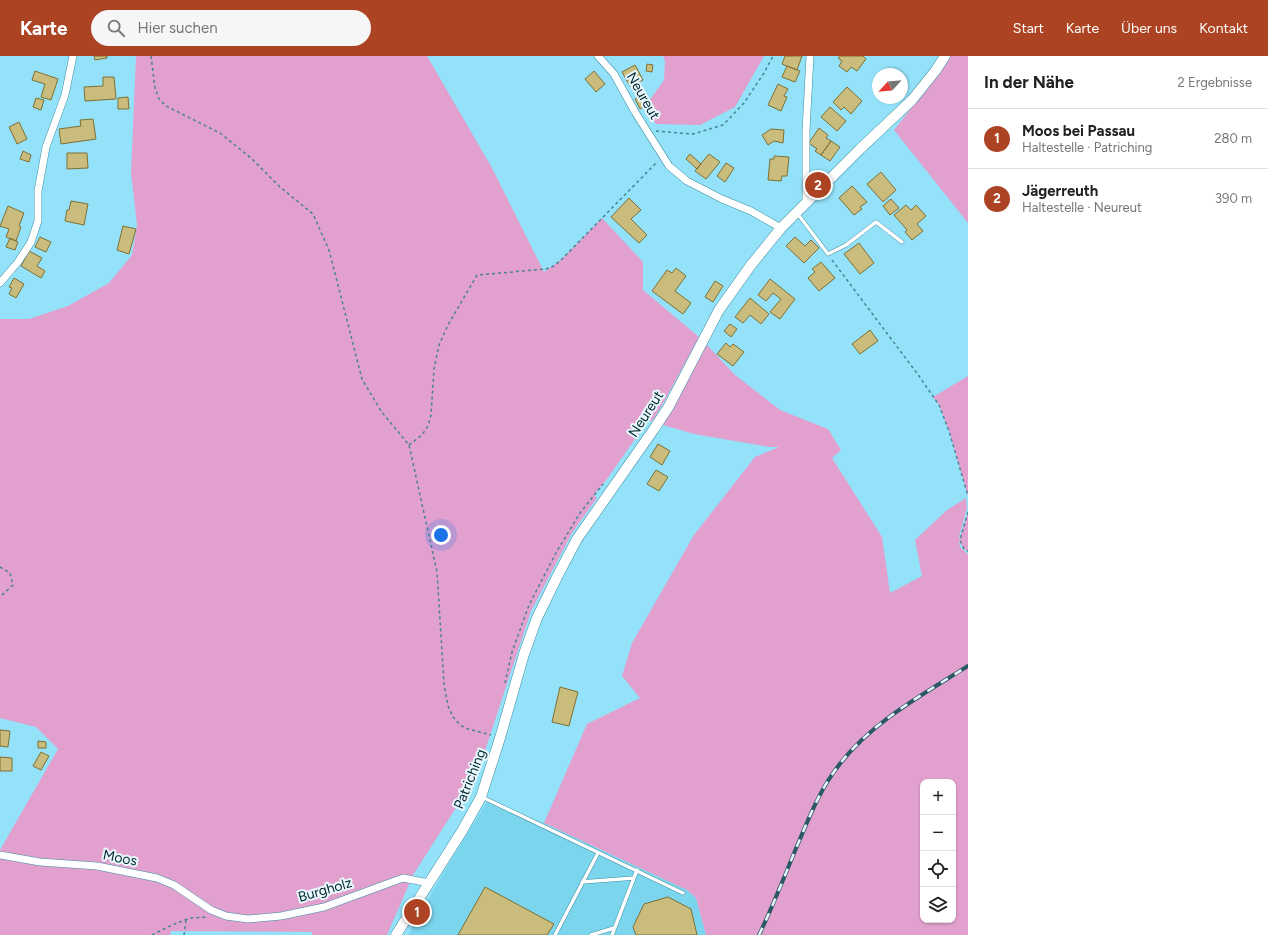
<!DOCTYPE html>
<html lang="de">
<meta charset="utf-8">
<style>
body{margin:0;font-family:Figtree,sans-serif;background:#f6f6f6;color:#222}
.controls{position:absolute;right:12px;bottom:12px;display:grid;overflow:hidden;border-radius:8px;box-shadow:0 1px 3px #0004}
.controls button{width:36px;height:36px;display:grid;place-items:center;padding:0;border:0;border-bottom:1px solid #e0e0e0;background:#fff;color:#222;font:20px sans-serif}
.compass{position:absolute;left:872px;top:12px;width:36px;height:36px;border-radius:50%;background:#fff;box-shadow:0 1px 3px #0004;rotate:244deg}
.you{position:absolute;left:441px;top:479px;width:14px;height:14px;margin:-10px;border:3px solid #fff;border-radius:50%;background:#1a73e8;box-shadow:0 0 0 6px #1a73e833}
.badge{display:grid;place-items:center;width:26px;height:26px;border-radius:50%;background:#ac4423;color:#fff;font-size:13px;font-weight:700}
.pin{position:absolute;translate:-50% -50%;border:2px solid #fff;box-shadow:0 1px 4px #0006}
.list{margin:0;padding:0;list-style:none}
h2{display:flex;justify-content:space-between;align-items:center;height:52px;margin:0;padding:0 16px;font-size:17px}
h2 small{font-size:13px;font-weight:400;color:#767676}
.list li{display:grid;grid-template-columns:26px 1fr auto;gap:12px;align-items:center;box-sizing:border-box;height:60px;padding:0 16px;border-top:1px solid #e0e0e0}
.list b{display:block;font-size:15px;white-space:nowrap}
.list p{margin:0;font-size:13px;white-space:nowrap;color:#767676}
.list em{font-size:13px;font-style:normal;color:#767676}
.icon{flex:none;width:22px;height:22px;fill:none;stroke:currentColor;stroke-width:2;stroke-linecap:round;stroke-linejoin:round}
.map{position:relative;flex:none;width:968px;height:879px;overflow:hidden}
header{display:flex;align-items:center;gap:24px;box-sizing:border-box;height:56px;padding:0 20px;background:#ac4423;color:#fff}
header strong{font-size:19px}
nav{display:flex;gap:22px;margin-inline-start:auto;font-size:14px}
.search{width:280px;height:36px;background:#f6f6f6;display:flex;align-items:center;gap:10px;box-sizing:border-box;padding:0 14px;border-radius:22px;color:#767676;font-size:15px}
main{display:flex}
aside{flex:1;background:#fff}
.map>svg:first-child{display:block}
</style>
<header>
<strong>Karte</strong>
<div class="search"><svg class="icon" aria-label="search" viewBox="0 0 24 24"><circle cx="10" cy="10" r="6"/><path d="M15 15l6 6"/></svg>Hier suchen</div>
<nav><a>Start</a><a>Karte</a><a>Über uns</a><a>Kontakt</a></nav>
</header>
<main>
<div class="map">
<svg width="968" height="879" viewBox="0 0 968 879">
<rect width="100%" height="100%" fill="#93e2f9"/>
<path fill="#7bd5ed" d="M488,744L544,767L687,834L696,842L706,879H408L448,809Z"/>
<path fill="#e2a0cf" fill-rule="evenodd" d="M136,0H427L492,112L544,216L562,203L602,162L643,206V234L699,281L665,344L653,364L647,366L607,423L594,439L597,442L572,477L531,555L477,719L413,819L387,879H312V876L171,875L170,879H0V794L58,693L36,671L0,662V263H29L68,250L109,227L132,199L137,169L131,117Z
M663,0H764L735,51L700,69L656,68L644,52L664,24L665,5Z
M950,0H968V167L894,74L941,14Z
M706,288L735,319L780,354L828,373L841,394L832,402L882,481L890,537L922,520L915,484L947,454L966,442L967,452L959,481V484L968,456V495L964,493L959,485L960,491L968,498V879H706L696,842L687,834L544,767L587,668L640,642L622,620L632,587L694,479L755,401L779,391H770L694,378L663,369ZM923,726H953V864H923Z
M968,320V440L949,375L939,349L933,341Z"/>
<path fill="#cabc7d" stroke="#7e7032" d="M94,0H107V2L95,4Z
M785,0H802L797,14L782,8Z
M840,0H863L866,3L857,15L851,11L847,16L839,10L842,5L838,2Z
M647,8L653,9L652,16L646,15Z
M635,9L643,24L630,30L622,16Z
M787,10L800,15L795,26L782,21Z
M35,15L58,23L51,44L41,41L45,28L32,24Z
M594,15L605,28L596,36L585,23Z
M103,21H114L116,43L85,45L84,31L103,30Z
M778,28L788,33L784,40L787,41L781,55L768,49Z
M847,31L862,45L851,58L844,51L841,54L833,46Z
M646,37L651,47L640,53L635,43Z
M128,41L129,53H118V42Z
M36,42L44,44L41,54L33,51Z
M830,51L846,65L837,75L821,61Z
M93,63L96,83L61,88L59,73L81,70L80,64Z
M19,66L27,83L17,88L9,71Z
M819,72L828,79L826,82L831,85L821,99L815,95L817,93L809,87Z
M771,73L784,74L783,87L774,85L768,89L762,79Z
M831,85L840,91L830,105L821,99Z
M23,95L31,99L29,106L20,103Z
M67,97H87L88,112L67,113Z
M690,98L701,108L697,113L686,103Z
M709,98L720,106L706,123L695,115Z
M774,100L789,101L787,120H782L781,125L768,124L770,103H774Z
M726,107L734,112L725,126L717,120Z
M881,116L896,134L883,146L867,128Z
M852,130L867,146L860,151L862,153L854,159L839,142Z
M629,142L641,154L631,163L647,179L639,187L611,161Z
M891,143L899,152L890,159L883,150Z
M71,145L88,148L84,169L65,165L67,154H69Z
M906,149L911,154L916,149L926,160L917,168L923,175L912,184L905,176L907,174L894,159Z
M8,150L24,157L19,170L21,171L16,185L6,181L9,173L0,170Z
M123,170L136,173L129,198L117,194Z
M40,181L51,186L46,196L35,191Z
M795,181L805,190L811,184L819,192L804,207L786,190Z
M10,182L18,186L15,194L6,191Z
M859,187L874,207L860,218L844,198Z
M29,195L42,202L37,210L45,215L41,222L21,210Z
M821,206L835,222L819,235L808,222L815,216L812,213Z
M676,212L686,220L675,235L691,247L683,258L652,235L667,214L672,217Z
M14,222L24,228L16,242L9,238L12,232L9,231Z
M770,223L795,243L780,263L770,256L781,243L773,237L766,245L758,239Z
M715,225L723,230L713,246L705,241Z
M750,242L769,258L761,268L750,259L743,267L735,261Z
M730,268L737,273L731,281L724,275Z
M870,274L878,285L860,298L852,288Z
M726,287L730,291L733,288L744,296L733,310L717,298Z
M658,388L670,395L662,409L650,401Z
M656,414L668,421L659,435L647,428Z
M560,631L578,636L569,670L552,666Z
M0,674L10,675L8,691L0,690Z
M38,685L46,686V692H38Z
M41,696L49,700L41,714L33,710Z
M0,701L12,702V715H0Z
M485,831L554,868L547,879H458Z
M668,841L691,853L697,879H636L633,871L644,848Z"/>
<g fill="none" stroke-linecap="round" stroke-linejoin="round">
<defs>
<path id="lane" d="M797,157L828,198L846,189L876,166L902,186
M482,741L683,837
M582,826L634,822
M555,879L598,797
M591,879L614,872
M612,879L637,814"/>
<path id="street" d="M598,0L614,18L635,56L669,110L687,125L722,143L751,155L781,172
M806,147V75L810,0
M0,227L18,206L31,186L38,165V135L46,91L65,39L73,0
M0,799L40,806L97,810L157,822L174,829L211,854L226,860L248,863L281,860L324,851L403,822L429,827"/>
<path id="secondary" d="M396,879L462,775L481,741L500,682L524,598L537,562L557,521L577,483L654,373L669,350L719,254L751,209L781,172L860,93L912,44L936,14L945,0"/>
</defs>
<use href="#lane" stroke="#3d8ea3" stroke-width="4.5"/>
<use href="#street" stroke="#3d8ea3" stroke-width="8"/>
<use href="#secondary" stroke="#3d8ea3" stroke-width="11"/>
<path stroke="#498292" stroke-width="1.5" stroke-dasharray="3 3" stroke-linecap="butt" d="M151,0L155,32L159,43L166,50L220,77L252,103L280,131L313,158L329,194L362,323L381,355L409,389L437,516L444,628L448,650L453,661L460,669L468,673L491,679
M656,75L693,78L723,69L744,47L764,17L773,0
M832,204L919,320L939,349L949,375L968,440
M409,389L422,379L428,370L431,359L434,313L439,289L448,269L477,219L546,213L554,210L562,203L657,106
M968,456L960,484L964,493L968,495
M0,511L10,517L13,529L0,541
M505,627L512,596L529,549L557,495L580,457L603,428
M152,879L172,869L190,862L208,861
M184,879L186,864"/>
<use href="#lane" stroke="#fff" stroke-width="3.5"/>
<use href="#street" stroke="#fff" stroke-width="7"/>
<use href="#secondary" stroke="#fff" stroke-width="10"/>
<defs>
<path id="rail" d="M759,879C773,850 785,819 797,790C809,762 820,733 839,709C872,666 922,639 968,610"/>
</defs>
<use href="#rail" stroke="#2a5865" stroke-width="4"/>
<use href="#rail" stroke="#e9f8fd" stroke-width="2.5" stroke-dasharray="8" stroke-linecap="butt"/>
</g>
<g text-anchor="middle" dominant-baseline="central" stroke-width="4" stroke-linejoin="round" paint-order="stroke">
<g font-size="14" fill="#03262f" stroke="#e9f8fd">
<text transform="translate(643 40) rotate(60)">Neureut</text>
<text transform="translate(646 358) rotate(-57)">Neureut</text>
<text transform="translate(470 723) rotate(-68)">Patriching</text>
<text transform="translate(120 802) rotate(11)">Moos</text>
<text transform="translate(325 834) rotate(-16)">Burgholz</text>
</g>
</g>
</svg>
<div class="controls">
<button>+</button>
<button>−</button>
<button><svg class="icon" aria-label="locate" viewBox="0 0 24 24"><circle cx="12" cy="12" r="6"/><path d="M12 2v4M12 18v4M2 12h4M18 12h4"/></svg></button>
<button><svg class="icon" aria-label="layers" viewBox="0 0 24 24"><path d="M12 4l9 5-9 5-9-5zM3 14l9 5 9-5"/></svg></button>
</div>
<svg class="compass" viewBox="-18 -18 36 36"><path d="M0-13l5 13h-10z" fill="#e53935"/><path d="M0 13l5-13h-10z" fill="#767676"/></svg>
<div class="you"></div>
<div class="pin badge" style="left:417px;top:856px">1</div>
<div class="pin badge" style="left:818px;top:129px">2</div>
</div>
<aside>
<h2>In der Nähe<small>2 Ergebnisse</small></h2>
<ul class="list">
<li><span class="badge">1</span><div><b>Moos bei Passau</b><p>Haltestelle · Patriching</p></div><em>280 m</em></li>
<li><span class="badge">2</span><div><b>Jägerreuth</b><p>Haltestelle · Neureut</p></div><em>390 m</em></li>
</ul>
</aside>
</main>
